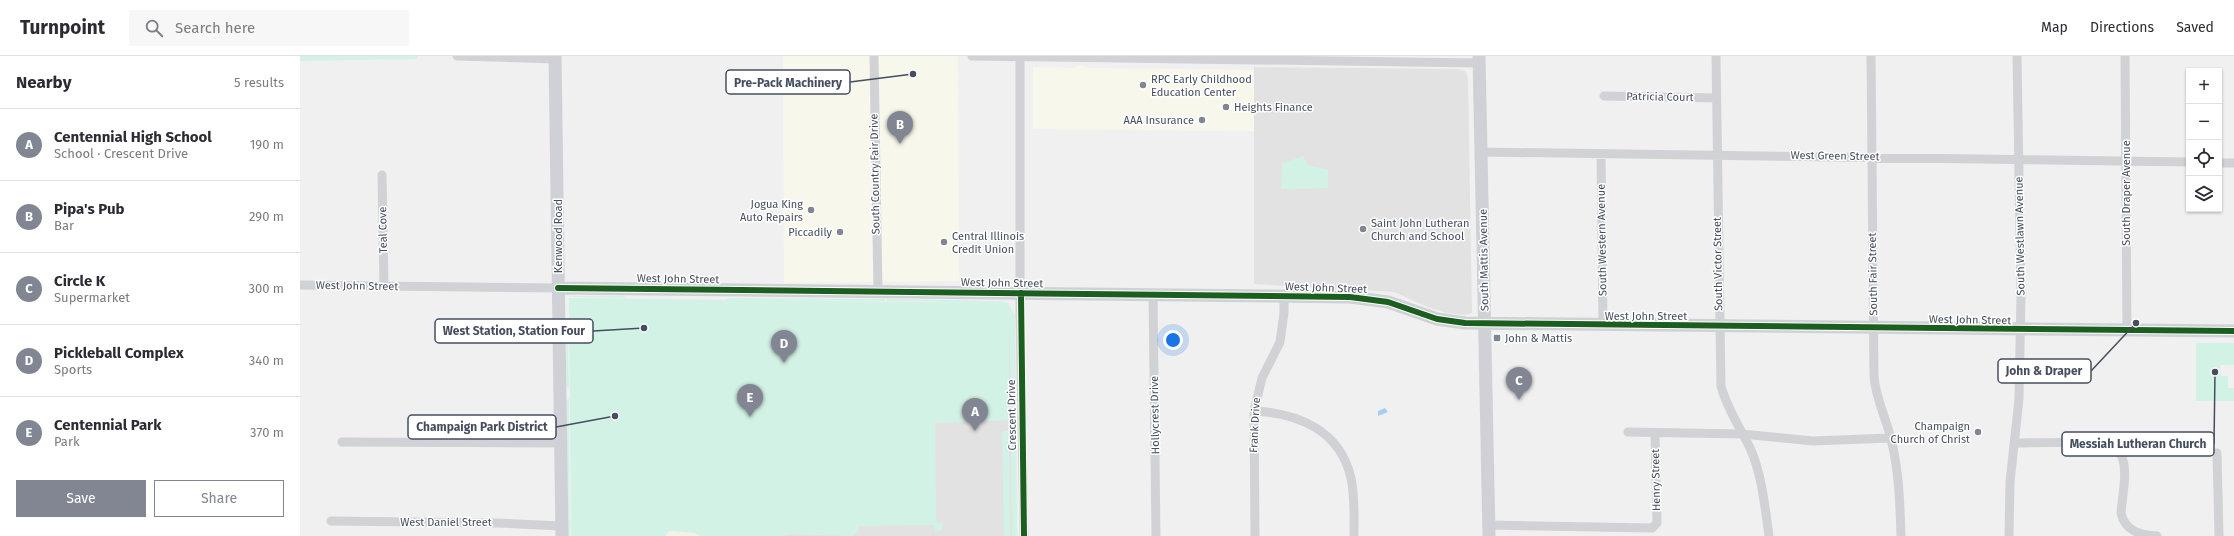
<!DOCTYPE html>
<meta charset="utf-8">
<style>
body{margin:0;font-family:"Fira Sans",sans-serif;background:#f7f7f7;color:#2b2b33}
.controls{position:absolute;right:12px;top:12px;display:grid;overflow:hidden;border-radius:0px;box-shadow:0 1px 3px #0004}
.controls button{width:36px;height:36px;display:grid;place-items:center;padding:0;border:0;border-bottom:1px solid #e1e1e2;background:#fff;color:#2b2b33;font:20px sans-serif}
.you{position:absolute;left:873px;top:284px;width:14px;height:14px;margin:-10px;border:3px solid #fff;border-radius:50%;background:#1a73e8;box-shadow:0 0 0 6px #1a73e833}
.badge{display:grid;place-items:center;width:26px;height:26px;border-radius:50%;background:#818692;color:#fff;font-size:13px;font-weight:700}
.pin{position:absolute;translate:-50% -33px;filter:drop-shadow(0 1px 2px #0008)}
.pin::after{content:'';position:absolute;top:21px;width:14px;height:12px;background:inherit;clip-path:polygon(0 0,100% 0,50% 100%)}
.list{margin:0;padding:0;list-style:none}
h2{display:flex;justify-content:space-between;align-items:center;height:52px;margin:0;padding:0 16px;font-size:17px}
h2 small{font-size:13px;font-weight:400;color:#7c7c81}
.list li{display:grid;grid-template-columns:26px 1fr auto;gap:12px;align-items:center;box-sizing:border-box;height:72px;padding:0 16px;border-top:1px solid #e1e1e2}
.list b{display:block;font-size:15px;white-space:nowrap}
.list p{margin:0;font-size:13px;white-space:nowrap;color:#7c7c81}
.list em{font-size:13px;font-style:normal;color:#7c7c81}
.actions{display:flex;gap:8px;padding:12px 16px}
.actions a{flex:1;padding:9px 0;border:1px solid #818692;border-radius:0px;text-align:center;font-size:14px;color:#818692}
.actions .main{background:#818692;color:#fff}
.icon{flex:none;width:22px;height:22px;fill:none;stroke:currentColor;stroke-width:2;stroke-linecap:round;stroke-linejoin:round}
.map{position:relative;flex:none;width:1934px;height:480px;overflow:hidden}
header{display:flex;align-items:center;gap:24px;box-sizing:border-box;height:56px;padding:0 20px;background:#fff;border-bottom:1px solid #e1e1e2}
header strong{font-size:19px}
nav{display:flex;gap:22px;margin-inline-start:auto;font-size:14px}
.search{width:280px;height:36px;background:#f7f7f7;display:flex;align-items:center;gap:10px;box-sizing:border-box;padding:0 14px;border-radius:0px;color:#7c7c81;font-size:15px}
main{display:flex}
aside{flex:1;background:#fff}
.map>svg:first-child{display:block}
</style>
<header>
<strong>Turnpoint</strong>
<div class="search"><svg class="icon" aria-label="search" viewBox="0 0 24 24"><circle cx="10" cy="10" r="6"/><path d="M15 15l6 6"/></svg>Search here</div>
<nav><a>Map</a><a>Directions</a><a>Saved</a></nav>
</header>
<main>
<aside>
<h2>Nearby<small>5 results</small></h2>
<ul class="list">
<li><span class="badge">A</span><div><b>Centennial High School</b><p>School · Crescent Drive</p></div><em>190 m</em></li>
<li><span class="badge">B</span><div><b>Pipa's Pub</b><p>Bar</p></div><em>290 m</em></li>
<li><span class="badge">C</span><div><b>Circle K</b><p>Supermarket</p></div><em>300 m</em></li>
<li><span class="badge">D</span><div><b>Pickleball Complex</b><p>Sports</p></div><em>340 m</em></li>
<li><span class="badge">E</span><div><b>Centennial Park</b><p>Park</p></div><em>370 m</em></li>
</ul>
<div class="actions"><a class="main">Save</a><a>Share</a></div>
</aside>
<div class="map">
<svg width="1934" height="480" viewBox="0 0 1934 480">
<rect width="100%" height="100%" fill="#f1f0f0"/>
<path fill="#f8f7ec" d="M483,0H658L659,225L484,227Z
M779,9L791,12L955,14V75L733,73V11L774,12Z"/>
<path fill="#e2e2e3" d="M954,11L1158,13L1165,15L1168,22L1172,257L1165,259L1147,257L1130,252L1094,236L954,228Z
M630,259H715L717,480H414L509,470H558Z"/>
<path fill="#d3f2e6" d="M0,0H118V3L0,5Z
M1003,100L1007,109L1028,114V132L981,133L982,108Z
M272,240H324L326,242L269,241Z
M269,242L709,247V364L635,367L636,466L643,467L642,474L635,476L634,469L559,470L558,476L552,480L491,478L479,480H271Z
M429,242L585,243V245L425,244Z
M587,243L702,245L708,247L586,245Z
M709,248L715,259V355L711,363Z
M268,282L269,333L266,330V284Z
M1896,287H1934V309H1920L1921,320H1928V332H1934V345H1896Z
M269,342L270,480H267L266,345Z
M705,375H709L710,480H704L702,376Z
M711,376L716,383L717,480H712Z"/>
<path fill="#f3f2e7" d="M369,475L396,477L399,480H365Z"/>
<path fill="#a3d0f4" d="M1085,352L1088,356L1078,360V355Z"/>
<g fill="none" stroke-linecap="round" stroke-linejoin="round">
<path stroke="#d1d2d6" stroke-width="9" d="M157,0L255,3
M574,0L578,236
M672,0L1179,7
M1416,0L1421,330C1427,353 1440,371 1450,392C1462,418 1465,452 1469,480
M1571,0L1574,321C1576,343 1586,362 1591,383C1599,415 1600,447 1601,480
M1825,0L1827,275
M720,2V256L724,480
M1304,40L1416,42
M1181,96L1889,106
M1301,98L1303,269
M1919,107H1934
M82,119L84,230
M0,229L258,232
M853,239L856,480
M954,355C998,357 1040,374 1051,422C1055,441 1054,461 1054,480
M1328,376L1442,378L1513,385L1591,382
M42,386L260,387
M1715,387C1735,387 1796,384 1811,391C1816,393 1820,396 1822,401C1828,417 1822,440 1821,457C1825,475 1840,479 1857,480
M1917,397L1919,480
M31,465L198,467L261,470
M1189,469L1352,472L1357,467L1355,377
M955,480L954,355L962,322L980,286L984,257V240
M1709,480L1710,426L1719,343L1721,239L1717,0"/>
<path stroke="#d0d1d6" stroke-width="13" d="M255,0L262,480
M1179,0L1189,480
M258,232L1050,241L1088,246L1137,263L1165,267L1934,275"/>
<defs>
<path id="cycleway" d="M258,232L1050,241L1088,246L1137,263L1165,267L1934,275
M721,237L724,480"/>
</defs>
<use href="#cycleway" stroke="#fff" stroke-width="8"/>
<use href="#cycleway" stroke="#1b5e20" stroke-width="6"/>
</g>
<g fill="#818692" stroke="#fff" stroke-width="1.5">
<circle cx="843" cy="29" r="4"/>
<circle cx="926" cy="51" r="4"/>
<circle cx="902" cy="64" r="4"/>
<circle cx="511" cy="154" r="4"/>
<circle cx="1063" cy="173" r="4"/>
<circle cx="540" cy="176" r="4"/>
<circle cx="644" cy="186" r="4"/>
<rect x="1193" y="278" width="8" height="8" rx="2"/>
<circle cx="1678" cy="376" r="4"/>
</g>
<g text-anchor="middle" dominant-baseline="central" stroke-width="3" stroke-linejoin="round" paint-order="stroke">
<g font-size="11" fill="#454d5f" stroke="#fff" text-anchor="start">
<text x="851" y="23">RPC Early Childhood<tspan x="851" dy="13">Education Center</tspan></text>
<text x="934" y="51">Heights Finance</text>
<text x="894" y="64" text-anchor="end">AAA Insurance</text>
<text x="503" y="148" text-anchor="end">Jogua King<tspan x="503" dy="13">Auto Repairs</tspan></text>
<text x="1071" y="167">Saint John Lutheran<tspan x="1071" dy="13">Church and School</tspan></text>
<text x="532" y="176" text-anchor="end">Piccadily</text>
<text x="652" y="180">Central Illinois<tspan x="652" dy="13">Credit Union</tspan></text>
<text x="1205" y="282">John &amp; Mattis</text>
<text x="1670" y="370" text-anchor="end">Champaign<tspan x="1670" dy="13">Church of Christ</tspan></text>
</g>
<g font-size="11" fill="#454d5f" stroke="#fff">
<text transform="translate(1360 41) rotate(1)">Patricia Court</text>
<text transform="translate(1535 100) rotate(1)">West Green Street</text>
<text transform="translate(575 118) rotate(-91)">South Country Fair Drive</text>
<text transform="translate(1826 137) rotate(-90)">South Draper Avenue</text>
<text transform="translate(83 174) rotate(-91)">Teal Cove</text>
<text transform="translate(258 180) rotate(-90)">Kenwood Road</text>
<text transform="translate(1720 180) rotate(-91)">South Westlawn Avenue</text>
<text transform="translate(1302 184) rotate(-91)">South Western Avenue</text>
<text transform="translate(1184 204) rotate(-91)">South Mattis Avenue</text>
<text transform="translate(1418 208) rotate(-91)">South Victor Street</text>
<text transform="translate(1573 218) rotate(-91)">South Fair Street</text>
<text transform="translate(378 223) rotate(1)">West John Street</text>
<text transform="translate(702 227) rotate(1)">West John Street</text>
<text transform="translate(57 230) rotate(1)">West John Street</text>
<text transform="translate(1026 232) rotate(2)">West John Street</text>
<text x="1346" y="260">West John Street</text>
<text transform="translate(1670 264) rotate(1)">West John Street</text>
<text transform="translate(712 359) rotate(-91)">Crescent Drive</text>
<text transform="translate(855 359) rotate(-91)">Hollycrest Drive</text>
<text transform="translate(955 369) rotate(-87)">Frank Drive</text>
<text transform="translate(1356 424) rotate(-91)">Henry Street</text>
<text x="146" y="466">West Daniel Street</text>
</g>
</g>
<path fill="none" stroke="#454d5f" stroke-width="1.5" d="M613 18L550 26M344 272L293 275M1836 267L1791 315M315 360L256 371M1915 316L1914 388"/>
<g fill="#454d5f" stroke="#fff" stroke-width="1.5">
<circle cx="613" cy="18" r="4"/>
<circle cx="344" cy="272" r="4"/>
<circle cx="1836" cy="267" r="4"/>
<circle cx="315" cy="360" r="4"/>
<circle cx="1915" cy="316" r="4"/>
</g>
<g fill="#fff" stroke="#454d5f" stroke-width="1.5">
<rect x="426" y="14" width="124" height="24" rx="4"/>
<rect x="135" y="263" width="158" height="24" rx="4"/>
<rect x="1698" y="303" width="93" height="24" rx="4"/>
<rect x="108" y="359" width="148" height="24" rx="4"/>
<rect x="1762" y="376" width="152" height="24" rx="4"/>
</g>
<g font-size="12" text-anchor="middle" font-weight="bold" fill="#454d5f">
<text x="488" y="31">Pre-Pack Machinery</text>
<text x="214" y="279">West Station, Station Four</text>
<text x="1744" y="319">John &amp; Draper</text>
<text x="182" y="375">Champaign Park District</text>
<text x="1838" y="392">Messiah Lutheran Church</text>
</g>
</svg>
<div class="controls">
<button>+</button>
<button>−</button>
<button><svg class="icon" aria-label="locate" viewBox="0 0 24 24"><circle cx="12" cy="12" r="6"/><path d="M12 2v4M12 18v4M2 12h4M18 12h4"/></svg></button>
<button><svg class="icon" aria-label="layers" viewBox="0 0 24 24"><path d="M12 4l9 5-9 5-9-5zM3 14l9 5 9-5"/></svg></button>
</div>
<div class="you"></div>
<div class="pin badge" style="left:675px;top:375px">A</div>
<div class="pin badge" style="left:600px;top:88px">B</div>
<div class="pin badge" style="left:1219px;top:344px">C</div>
<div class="pin badge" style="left:484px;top:307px">D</div>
<div class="pin badge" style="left:450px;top:361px">E</div>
</div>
</main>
